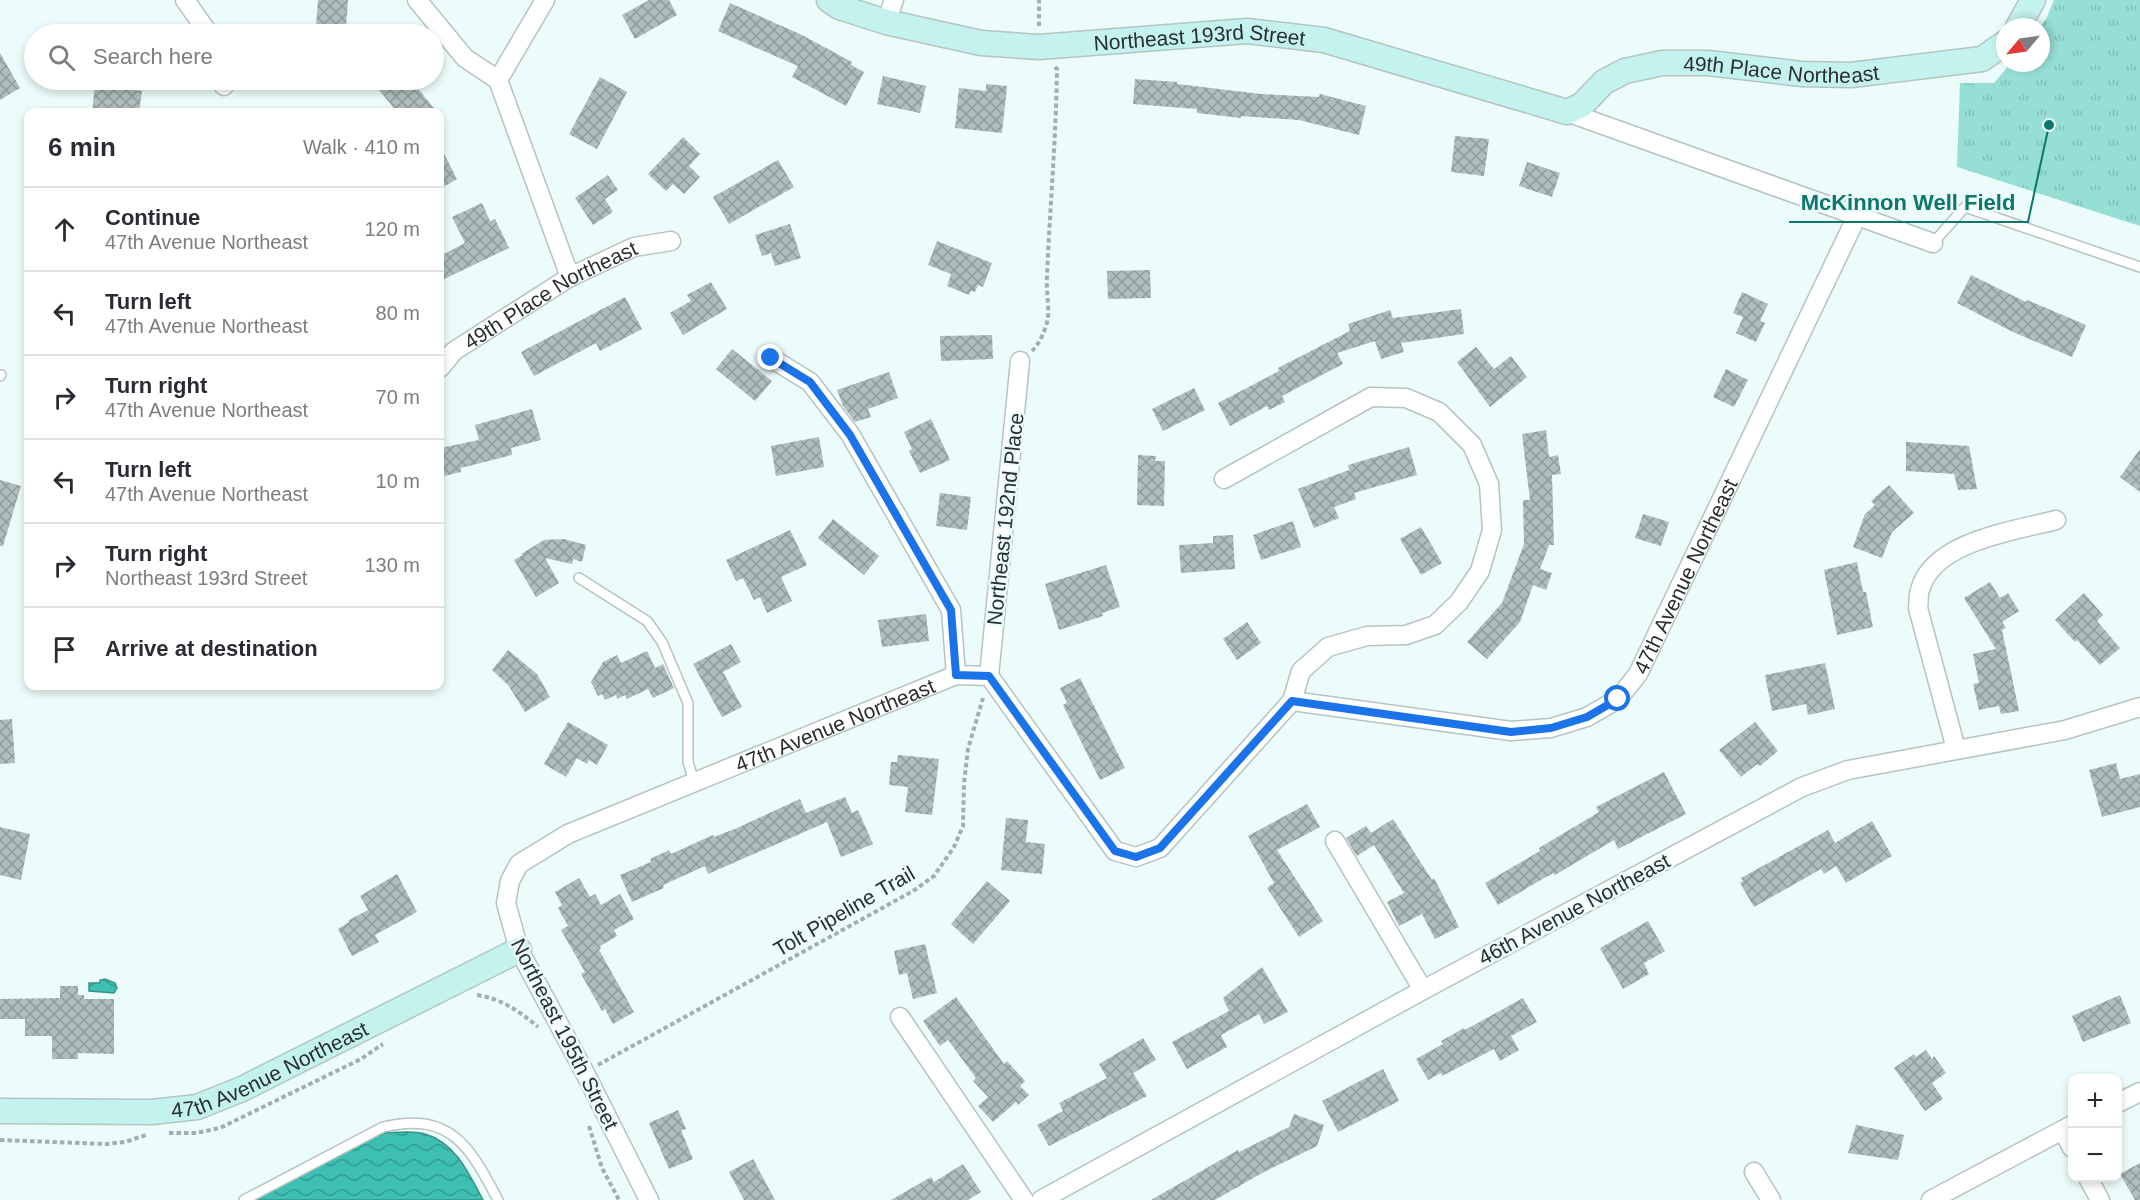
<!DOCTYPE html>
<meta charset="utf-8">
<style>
body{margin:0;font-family:Helvetica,sans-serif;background:#f7f7f7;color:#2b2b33}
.controls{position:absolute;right:18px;bottom:18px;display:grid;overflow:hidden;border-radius:12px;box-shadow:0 3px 9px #0003}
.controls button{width:54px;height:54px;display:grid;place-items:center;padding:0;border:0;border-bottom:2px solid #e1e1e2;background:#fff;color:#2b2b33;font:30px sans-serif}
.compass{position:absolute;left:1996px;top:18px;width:54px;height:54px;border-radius:50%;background:#fff;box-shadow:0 3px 9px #0003;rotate:241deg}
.stop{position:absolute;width:18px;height:18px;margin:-14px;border:4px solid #1a73e8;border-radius:50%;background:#fff}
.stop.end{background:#1a73e8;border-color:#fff;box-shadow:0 2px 6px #0008}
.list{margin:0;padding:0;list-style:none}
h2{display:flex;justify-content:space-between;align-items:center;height:78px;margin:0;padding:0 24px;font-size:26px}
h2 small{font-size:20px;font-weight:400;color:#7c7c81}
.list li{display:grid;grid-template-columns:39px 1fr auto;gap:18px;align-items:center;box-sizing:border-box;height:84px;padding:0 24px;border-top:2px solid #e1e1e2}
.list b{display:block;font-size:22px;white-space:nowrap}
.list p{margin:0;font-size:20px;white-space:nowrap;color:#7c7c81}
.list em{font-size:20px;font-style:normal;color:#7c7c81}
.icon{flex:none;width:33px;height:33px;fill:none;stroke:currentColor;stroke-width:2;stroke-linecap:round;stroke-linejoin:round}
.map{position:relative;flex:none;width:2140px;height:1200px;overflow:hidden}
.search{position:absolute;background:#fff;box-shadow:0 3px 9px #0003;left:24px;top:24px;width:420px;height:66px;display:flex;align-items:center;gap:15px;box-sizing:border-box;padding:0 21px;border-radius:33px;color:#7c7c81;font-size:22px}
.panel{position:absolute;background:#fff;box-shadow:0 3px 9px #0003;left:24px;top:108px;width:420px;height:582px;border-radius:12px}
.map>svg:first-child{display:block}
</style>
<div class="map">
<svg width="2140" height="1200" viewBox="0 0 2140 1200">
<defs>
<pattern id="park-tufts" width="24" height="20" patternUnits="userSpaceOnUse" patternTransform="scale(1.5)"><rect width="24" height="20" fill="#97ded5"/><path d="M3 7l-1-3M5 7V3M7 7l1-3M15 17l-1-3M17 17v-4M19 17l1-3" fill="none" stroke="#82bfb7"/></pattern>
<pattern id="water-waves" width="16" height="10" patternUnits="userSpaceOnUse" patternTransform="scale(1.5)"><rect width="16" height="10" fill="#3ebfb3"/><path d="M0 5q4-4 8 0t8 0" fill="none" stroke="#349c92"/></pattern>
<pattern id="building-cross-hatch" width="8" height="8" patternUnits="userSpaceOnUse" patternTransform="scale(1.5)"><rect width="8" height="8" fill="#afbebc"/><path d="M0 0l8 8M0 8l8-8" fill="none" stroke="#8e9b99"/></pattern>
</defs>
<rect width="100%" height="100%" fill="#ecfcfa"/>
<path fill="url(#park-tufts)" d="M2054,0H2140V226L1957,167L1960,83H1994L2011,63H2041L2040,27L2047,17Z"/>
<path fill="url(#water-waves)" stroke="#38948b" stroke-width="1.5" d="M105,979L115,983L117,988L114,993L89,991V983H100V980Z
M406,1132C412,1132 419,1132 425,1134C456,1143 469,1174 483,1200H255L379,1133Z"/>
<path fill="url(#building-cross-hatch)" d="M318,0H348L346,28L316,26Z
M649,0H669L677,15L635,39L622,15Z
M730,3L800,34L852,62L851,65L864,72L846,106L792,77L798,66L718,31Z
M0,53L20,88L0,100Z
M883,76L926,86L920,113L877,104Z
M600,77L627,92L597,149L569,134Z
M1135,79L1177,82V84L1261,94L1319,97L1320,94L1366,106L1359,135L1299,120L1241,116V118L1197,113V109L1133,104Z
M371,80H411L437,112H397Z
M986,84L1007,86L1002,133L955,128L959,88L986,91Z
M95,85L142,91L139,112H92Z
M1455,136L1489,139L1484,176L1451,172Z
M683,137L700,154L689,166L700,177L684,194L673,184L666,191L648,174Z
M440,146L457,179L440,189Z
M778,160L794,187L729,224L713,197Z
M1527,162L1560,173L1552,197L1519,186Z
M608,175L618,190L605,199L613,212L593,225L575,198Z
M482,203L490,221L495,219L509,248L440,281V256L465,243L452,217Z
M790,224L801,258L775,266L771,253L762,256L755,235Z
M937,241L992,263L983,287L978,285L975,292L971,291L969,295L947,286L951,274L928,265Z
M1150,270L1151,298L1108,299L1107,271Z
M1971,275L2026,302L2027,300L2086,325L2072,357L2013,332L1957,303Z
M711,282L727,309L683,335L670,313L691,301L687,295Z
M1742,292L1768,304L1760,321L1765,323L1756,342L1736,333L1743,317L1733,313Z
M625,297L642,329L600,351L596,343L534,376L521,352Z
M1461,309L1464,334L1401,343L1404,352L1381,359L1375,341L1337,353L1343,364L1282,396L1285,402L1269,410L1267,406L1230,426L1218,403L1279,371L1278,368L1350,331L1348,324L1390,310L1393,318Z
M992,335L993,359L941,361L940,336Z
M1476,347L1494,369L1511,356L1527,377L1490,407L1457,362Z
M732,349L772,381L755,401L716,369Z
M1726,369L1748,380L1734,407L1713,397Z
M889,372L898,398L868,409L871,417L855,422L843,406L837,390Z
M1194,388L1205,410L1163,431L1152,409Z
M532,409L541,440L511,448L512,455L461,468V472L440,477V448L479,440L475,425Z
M931,419L950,460L920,473L909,451L912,449L904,432Z
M1546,430L1549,457L1558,455L1561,474L1552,475L1554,545H1549L1540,569L1552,573L1546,590L1533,585L1520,622L1487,659L1467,642L1502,603L1524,544L1523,500H1530L1522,434Z
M819,437L824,467L776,476L771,446Z
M1906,442L1969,446L1977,489L1958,490L1954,474L1906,471Z
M1409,447L1417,475L1354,493L1356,499L1334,507L1339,518L1314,528L1298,489L1349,470L1348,465Z
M2140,449V492L2120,477Z
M1138,455L1156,456L1155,461H1165L1164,506L1137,505Z
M0,480L21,486L3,546H0Z
M1889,485L1914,513L1892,532L1882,558L1853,547L1865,514L1875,505L1871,501Z
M940,493L971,497L967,530L936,526Z
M1643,514L1669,522L1661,546L1635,538Z
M833,519L879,556L864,575L818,538Z
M1293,521L1301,547L1261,560L1253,535Z
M1421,527L1442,563L1421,575L1400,539Z
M790,530L807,565L781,577L792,601L767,613L760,597L754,600L743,578L736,581L726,560Z
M1233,535L1235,569L1181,573L1179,545L1213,543V536Z
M564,539L586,545L582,562L573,559L572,564L545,558L559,583L536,597L514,560L523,555L521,554L544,540Z
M1857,562L1863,592H1866L1873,627L1837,635L1824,570Z
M1106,565L1120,607L1102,613L1103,616L1059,630L1045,584Z
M1990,582L2000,598L2008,593L2019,611L2002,622L2006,628L2002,630L2019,711L2001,714L1999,706L1979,710L1973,684L1979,683L1973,654L1996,649L1964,598Z
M2084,593L2103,615L2097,621L2120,648L2100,665L2077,640L2075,642L2055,620Z
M926,614L929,641L882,647L878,620Z
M1247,622L1261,643L1237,660L1223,639Z
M731,644L741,662L723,672L742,707L722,717L693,664Z
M508,650L537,674L550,697L525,712L508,685L492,670Z
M647,651L655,668L663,664L674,688L653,698L648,689L627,699L625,695L617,699L616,695L605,700L602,694L598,696L591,682L603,662L617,655L621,663Z
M1825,663L1835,709L1808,715L1806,704L1772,711L1765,675Z
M1080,678L1125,768L1100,780L1063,705L1067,703L1060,688Z
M12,719L15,763L0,764V720Z
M568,722L608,745L597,765L589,760L587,764L577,758L566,777L544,764Z
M1755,722L1778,751L1760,766L1757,764L1741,777L1719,750Z
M898,755L939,759L932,815L905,812L908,787L889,785L891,762H897Z
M2116,763L2120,779L2140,774V807L2102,817L2089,770Z
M1664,772L1686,814L1618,849L1614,840L1555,875L1553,873L1498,905L1485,883L1540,851L1539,848L1599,812L1596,807Z
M845,797L852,813L858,810L873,844L841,857L827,822L708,874L705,866L663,885L664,888L632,902L620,875L651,862L650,859L669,850L671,854L713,835L714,837L737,828L800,799L806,813Z
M1307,804L1320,827L1277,850L1323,921L1299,937L1267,888L1274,883L1248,836Z
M1006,818L1028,820L1026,842L1045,844L1042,874L1001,870Z
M1393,819L1432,880L1434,878L1459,927L1435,939L1422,914L1399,926L1387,902L1404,893L1374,845L1357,856L1346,838L1366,826L1371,833Z
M1872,821L1892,856L1846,883L1836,866L1824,874L1821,869L1754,907L1740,883L1743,881L1741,878L1828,830L1835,843Z
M0,827L30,834L21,880L0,875Z
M397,874L417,912L375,935L379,942L352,956L338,929L349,922V920L368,910L360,896Z
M579,878L590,897L595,894L601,905L620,894L634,919L614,930L617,936L600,946L601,948L599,950L634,1012L613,1024L605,1009L602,1011L581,974L585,972L561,930L568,926L558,908L562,905L555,892Z
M987,881L1010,901L973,944L951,924Z
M1648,921L1665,951L1644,963L1649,974L1623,989L1600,948Z
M925,944L937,993L913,999L907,973L899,975L894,951Z
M1262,967L1288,1012L1264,1024L1259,1014L1221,1035L1227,1047L1187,1069L1172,1042L1229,1011L1223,998Z
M60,986H78V995H84V999H114V1054L78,1053V1059H52V1036H25V1019H0V999L60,998Z
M2120,995L2131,1023L2083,1042L2072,1016Z
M956,997L1004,1064L1007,1061L1025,1081L1020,1086L1029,1095L1018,1105L1016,1102L993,1122L978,1106L988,1097L973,1081L976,1078L948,1040L940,1046L923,1021Z
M1523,998L1537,1022L1511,1036L1519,1050L1500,1061L1494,1049L1442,1076L1441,1073L1428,1080L1416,1059L1443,1044L1441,1041L1464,1028L1465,1030Z
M1143,1038L1156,1060L1133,1073L1147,1096L1049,1146L1037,1125L1063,1111L1059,1103L1107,1078L1099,1064Z
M1926,1050L1932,1059L1934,1056L1946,1073L1932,1083L1943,1099L1925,1111L1894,1068L1914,1054L1916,1057Z
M1383,1069L1399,1101L1338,1132L1322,1101Z
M678,1110L686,1129L681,1130L693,1159L669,1169L649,1123Z
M1294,1114L1324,1125L1317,1146L1262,1173L1215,1200H1151L1238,1150L1239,1152L1289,1127Z
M1856,1125L1904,1135L1898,1160L1848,1153Z
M753,1159L775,1200H744L729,1172Z
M2140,1163V1200H2135L2120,1174Z
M963,1164L981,1192L968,1200H891L931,1177L934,1182Z"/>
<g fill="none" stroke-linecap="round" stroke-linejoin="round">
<defs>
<path id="lane" d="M1933,243L1965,207L2140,267
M0,376L1,375
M579,578L647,621L662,642L688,703V762L694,782
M244,1200L383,1127C451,1111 470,1147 498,1200"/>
<g id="street">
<path d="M185,0L209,34"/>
<path d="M417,0L465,58L498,80L570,277"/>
<path d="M886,22L894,0"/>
<path d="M223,80L224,86"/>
<path d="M498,80L545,0"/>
<path d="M1567,112L1933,243"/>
<path d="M771,358L810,382L850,434L951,610L956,675"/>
<path id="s1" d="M440,368L454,351L570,277L634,247L671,241"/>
<path d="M1224,479L1371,397L1406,398L1439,412L1472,445L1489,484L1492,530L1480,571L1459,602L1435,625L1406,635L1367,636L1328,647L1301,671L1292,701"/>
<path id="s2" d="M989,676L1115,851L1136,857L1160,848L1292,701L1511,731L1551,728L1587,717L1618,699L1638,674L1857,216"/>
<path d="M989,676L1020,361"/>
<path d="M1956,749L1918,608C1919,603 1918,595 1920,590C1933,541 2014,531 2056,520"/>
<path d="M1335,841L1423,990"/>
<path d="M900,1017L1024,1200"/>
<path d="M2118,1103L2140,1092"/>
<path d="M2063,1130L2072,1148"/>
<path d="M1754,1172L1771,1200"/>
<path d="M2088,1178L2100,1200"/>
<path id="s3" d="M649,1200L585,1073L519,950L506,903L510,881L519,864L568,834L956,675L989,676"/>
<path d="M1041,1200L1423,990L1802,787L1848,770L2065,730L2140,707"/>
<path d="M1931,1200L2072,1125"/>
</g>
<g id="secondary">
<path id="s4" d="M829,0L839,7L886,22L981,43L1039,47L1247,31L1324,40L1567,112L1582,105L1604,82L1625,71L1662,63H1708L1802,74L1851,75L1982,59L2005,43"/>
<path d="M2018,27L2033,0"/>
<path id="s5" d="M0,1111L152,1112L197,1107L242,1089L519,950"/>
</g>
</defs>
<use href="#lane" stroke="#b4c4c1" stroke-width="12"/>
<use href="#street" stroke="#b4c4c1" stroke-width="21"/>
<use href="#secondary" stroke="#b4c4c1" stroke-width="27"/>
<path stroke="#a3afad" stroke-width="4" stroke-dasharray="4.5 3" stroke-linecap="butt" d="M1039,26V0
M1032,351C1040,343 1046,329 1048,318C1049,305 1046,290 1047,276C1050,207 1056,138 1057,69L1055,67
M477,995C502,999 519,1011 538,1027
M598,1065L913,891L934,876L954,847L963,826L964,783L968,749L983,698
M589,1126L602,1168L619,1200
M169,1133H196L220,1128L361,1059L383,1044
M0,1140L106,1144L125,1142L146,1135"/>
<use href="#lane" stroke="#fff" stroke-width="9"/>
<use href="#street" stroke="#fff" stroke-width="18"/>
<use href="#secondary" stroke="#c4f2ee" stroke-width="24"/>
</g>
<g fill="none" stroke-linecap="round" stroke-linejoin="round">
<path stroke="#1a73e8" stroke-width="8" d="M771,358L810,382L850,435L951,610L956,675L989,676L1115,851L1136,857L1160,848L1292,701L1511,732L1551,728L1587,717L1618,699"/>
</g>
<g text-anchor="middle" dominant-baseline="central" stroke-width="5" stroke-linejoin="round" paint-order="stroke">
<g font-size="21" fill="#292f2e" stroke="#ecfcfa">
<text stroke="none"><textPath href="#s4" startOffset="378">Northeast 193rd Street</textPath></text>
<text stroke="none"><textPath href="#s4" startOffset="986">49th Place Northeast</textPath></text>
<text stroke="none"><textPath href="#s1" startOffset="134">49th Place Northeast</textPath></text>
<text transform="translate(1005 519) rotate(-84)">Northeast 192nd Place</text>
<text stroke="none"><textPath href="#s2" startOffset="936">47th Avenue Northeast</textPath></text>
<text stroke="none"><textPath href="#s3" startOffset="718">47th Avenue Northeast</textPath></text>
<text transform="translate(1574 909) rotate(-28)">46th Avenue Northeast</text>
<text transform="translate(844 911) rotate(-30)">Tolt Pipeline Trail</text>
<text transform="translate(565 1034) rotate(63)">Northeast 195th Street</text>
<text stroke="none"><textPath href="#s5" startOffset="278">47th Avenue Northeast</textPath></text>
</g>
</g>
<path fill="none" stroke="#0f766e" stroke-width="2" d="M2049 125L2028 222H1789"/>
<circle fill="#0f766e" stroke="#ecfcfa" stroke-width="2" cx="2049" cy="125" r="6"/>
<g font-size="22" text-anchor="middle" font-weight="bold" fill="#0f766e" stroke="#ecfcfa" stroke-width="5" stroke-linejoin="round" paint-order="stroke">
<text x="1908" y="210">McKinnon Well Field</text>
</g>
</svg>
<div class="controls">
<button>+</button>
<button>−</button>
</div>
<svg class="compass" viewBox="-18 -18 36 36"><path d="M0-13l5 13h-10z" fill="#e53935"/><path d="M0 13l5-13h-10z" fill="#7c7c81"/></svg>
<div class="stop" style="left:1618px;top:699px"></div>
<div class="stop end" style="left:771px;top:358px"></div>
<div class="search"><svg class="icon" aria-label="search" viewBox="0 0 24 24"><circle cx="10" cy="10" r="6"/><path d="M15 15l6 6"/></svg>Search here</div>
<section class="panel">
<h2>6 min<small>Walk · 410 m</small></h2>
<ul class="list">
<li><svg class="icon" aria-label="ahead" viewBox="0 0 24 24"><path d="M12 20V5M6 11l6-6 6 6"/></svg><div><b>Continue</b><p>47th Avenue Northeast</p></div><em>120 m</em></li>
<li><svg class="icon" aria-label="left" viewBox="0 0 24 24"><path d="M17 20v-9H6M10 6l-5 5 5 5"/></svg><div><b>Turn left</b><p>47th Avenue Northeast</p></div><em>80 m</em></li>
<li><svg class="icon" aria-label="right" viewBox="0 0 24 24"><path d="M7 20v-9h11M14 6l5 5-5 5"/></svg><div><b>Turn right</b><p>47th Avenue Northeast</p></div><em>70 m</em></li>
<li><svg class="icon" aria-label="left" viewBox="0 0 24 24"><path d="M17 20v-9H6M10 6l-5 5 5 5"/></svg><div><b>Turn left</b><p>47th Avenue Northeast</p></div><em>10 m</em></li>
<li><svg class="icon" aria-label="right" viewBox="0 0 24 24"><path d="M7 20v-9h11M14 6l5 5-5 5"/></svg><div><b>Turn right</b><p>Northeast 193rd Street</p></div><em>130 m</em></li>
<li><svg class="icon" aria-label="arrive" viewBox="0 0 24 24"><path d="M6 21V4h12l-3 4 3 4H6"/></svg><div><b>Arrive at destination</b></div></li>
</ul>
</section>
</div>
